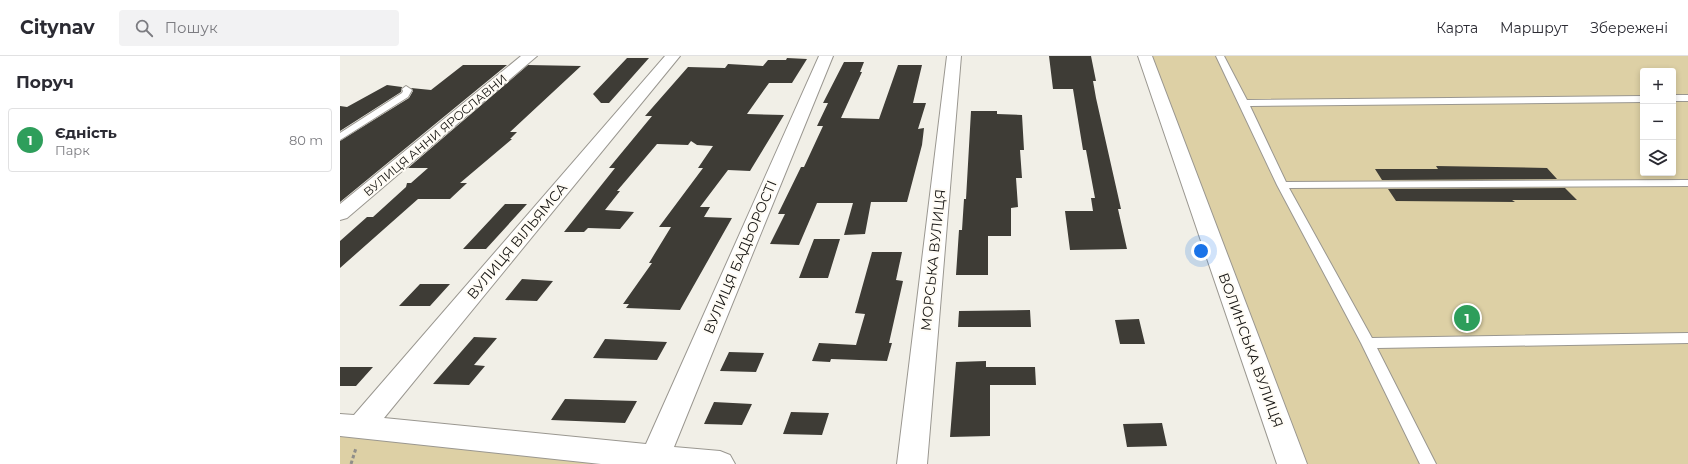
<!DOCTYPE html>
<html lang="uk">
<meta charset="utf-8">
<style>
body{margin:0;font-family:Montserrat,sans-serif;background:#f2f2f3;color:#2b2b33}
.controls{position:absolute;right:12px;top:12px;display:grid;overflow:hidden;border-radius:4px;box-shadow:0 2px 6px #0003}
.controls button{width:36px;height:36px;display:grid;place-items:center;padding:0;border:0;border-bottom:1px solid #e1e1e2;background:#fff;color:#2b2b33;font:20px sans-serif}
.you{position:absolute;left:861px;top:195px;width:14px;height:14px;margin:-10px;border:3px solid #fff;border-radius:50%;background:#1a73e8;box-shadow:0 0 0 6px #1a73e833}
.badge{display:grid;place-items:center;width:26px;height:26px;border-radius:50%;background:#111827;color:#fff;font-size:13px;font-weight:700}
.pin{position:absolute;translate:-50% -50%;border:2px solid #fff;box-shadow:0 1px 4px #0006}
.list{margin:0;padding:0;list-style:none}
h2{display:flex;justify-content:space-between;align-items:center;height:52px;margin:0;padding:0 16px;font-size:17px}
h2 small{font-size:13px;font-weight:400;color:#7c7c81}
.list li{display:grid;grid-template-columns:26px 1fr auto;gap:12px;align-items:center;box-sizing:border-box;height:64px;margin:0 8px 8px;padding:0 8px;border:1px solid #e1e1e2;border-radius:4px}
.list b{display:block;font-size:15px;white-space:nowrap}
.list p{margin:0;font-size:13px;white-space:nowrap;color:#7c7c81}
.list em{font-size:13px;font-style:normal;color:#7c7c81}
.icon{flex:none;width:22px;height:22px;fill:none;stroke:currentColor;stroke-width:2;stroke-linecap:round;stroke-linejoin:round}
.map{position:relative;flex:none;width:1348px;height:408px;overflow:hidden}
header{display:flex;align-items:center;gap:24px;box-sizing:border-box;height:56px;padding:0 20px;background:#fff;border-bottom:1px solid #e1e1e2}
header strong{font-size:19px}
nav{display:flex;gap:22px;margin-inline-start:auto;font-size:14px}
.search{width:280px;height:36px;background:#f2f2f3;display:flex;align-items:center;gap:10px;box-sizing:border-box;padding:0 14px;border-radius:4px;color:#7c7c81;font-size:15px}
main{display:flex}
aside{flex:1;background:#fff}
.map>svg:first-child{display:block}
</style>
<header>
<strong>Citynav</strong>
<div class="search"><svg class="icon" aria-label="search" viewBox="0 0 24 24"><circle cx="10" cy="10" r="6"/><path d="M15 15l6 6"/></svg>Пошук</div>
<nav><a>Карта</a><a>Маршрут</a><a>Збережені</a></nav>
</header>
<main>
<aside>
<h2>Поруч<small></small></h2>
<ul class="list">
<li><span class="badge" style="background:#2e9e5b">1</span><div><b>Єдність</b><p>Парк</p></div><em>80 m</em></li>
</ul>
</aside>
<div class="map">
<svg width="1348" height="408" viewBox="0 0 1348 408">
<rect width="100%" height="100%" fill="#f1efe7"/>
<path fill="#ddd0a5" fill-rule="evenodd" d="M809,0H1348V408H960ZM1303,15H1333V117H1303Z
M0,375L303,408H0Z"/>
<path fill="#3e3c36" d="M709,0H751L756,25H753L756,42L781,153H778L787,193L730,194L725,155H753L751,142H755L746,94H743L733,33H713Z
M287,2H309L269,47H261L253,38Z
M447,2L467,3L452,27H429L407,58L444,59L410,115L388,114L360,151H370L364,161L392,162L340,254L286,252L289,248H283L312,207H309L331,171H319L363,112H358L373,90L357,89L351,85L348,89L317,88L277,135H280L265,154L294,156L280,173L248,172L244,176H224L275,112H269L312,60H305L348,11L385,12L388,8L423,10L428,4H446Z
M504,6H524L520,16H522L501,62L539,63L558,9H582L573,47H586L578,73L584,72L582,89L567,146H531L525,178L504,179L513,147H477L459,189L430,188L445,158H438L461,111H464L483,70H477L488,47H483Z
M123,9H167L0,146V85L69,42L73,35L71,32L91,34Z
M188,9L241,10L170,76H177L170,83H172L120,127H127L110,143H78L0,212V185L27,161H33L66,131L67,127H71L88,112H68Z
M47,29L62,31L61,36L0,75V50L7,51Z
M631,55H657V58L682,59L684,94H680L682,122H676L678,151L671,152V180H648V219H616L619,174H622L624,143H626Z
M1096,110L1207,112L1217,123L1042,124L1035,113H1098Z
M1225,132L1237,144H1172L1175,146L1056,145L1048,133Z
M165,148H187L146,193H123Z
M474,183H500L488,222H459Z
M532,196H562L556,224L563,225L549,287H552L547,305L491,303L490,306L472,305L479,287L516,289L525,258L515,257Z
M182,223L213,225L197,245L165,244Z
M80,228H110L90,250H59Z
M690,254L691,271H618L619,255Z
M799,263L805,288H780L775,264Z
M134,281L157,282L134,309L145,310L129,329L93,328Z
M265,283L327,286L317,304L253,302Z
M389,296L424,297L416,316L380,315Z
M646,305V311H695L696,329H650V380L610,381L616,306Z
M0,311H33L16,330H0Z
M225,343L297,345L285,367L211,364Z
M374,346L412,348L402,369L364,368Z
M451,356L489,357L482,379L443,378Z
M822,367L827,390L787,391L783,368Z"/>
<g fill="none" stroke-linecap="round" stroke-linejoin="round">
<defs>
<path id="lane" d="M876,0H884L907,44L1303,40V46L910,50L946,126L1348,124V130L949,132L1032,282L1348,277V287L1037,292L1096,408H1080L1021,287L937,129Z
M66,30L72,34L68,41L0,84V77L62,37L63,35L62,33Z
M1333,39H1348V45H1333Z"/>
<path id="street" d="M181,0H197L7,162L0,164V148Z
M325,0H340L44,362L306,388L479,0H493L334,391L380,395L390,399L395,408H261L0,380V358L14,359Z
M607,0H621L587,408H557Z
M798,0H812L967,408H937Z"/>
</defs>
<use href="#lane" stroke="#9a9790" stroke-width="2"/>
<use href="#street" stroke="#9a9790" stroke-width="2"/>
<path stroke="#908e89" stroke-width="3" stroke-dasharray="3.5 2.5" stroke-linecap="butt" d="M11,408L16,392"/>
<use href="#lane" fill="#fff" fill-rule="evenodd"/>
<use href="#street" fill="#fff" fill-rule="evenodd"/>
</g>
<g text-anchor="middle" dominant-baseline="central" stroke-width="4" stroke-linejoin="round" paint-order="stroke">
<g font-size="12" fill="#161513" stroke="#fffcf5">
<text transform="translate(95 79) rotate(-40)">ВУЛИЦЯ АННИ ЯРОСЛАВНИ</text>
</g>
<g font-size="14" fill="#161513" stroke="#fffcf5">
<text transform="translate(177 185) rotate(-50)">ВУЛИЦЯ ВІЛЬЯМСА</text>
<text transform="translate(400 201) rotate(-67)">ВУЛИЦЯ БАДЬОРОСТІ</text>
<text transform="translate(593 204) rotate(-84)">МОРСЬКА ВУЛИЦЯ</text>
<text transform="translate(911 294) rotate(70)">ВОЛИНСЬКА ВУЛИЦЯ</text>
</g>
</g>
</svg>
<div class="controls">
<button>+</button>
<button>−</button>
<button><svg class="icon" aria-label="layers" viewBox="0 0 24 24"><path d="M12 4l9 5-9 5-9-5zM3 14l9 5 9-5"/></svg></button>
</div>
<div class="you"></div>
<div class="pin badge" style="left:1127px;top:262px;background:#2e9e5b">1</div>
</div>
</main>
